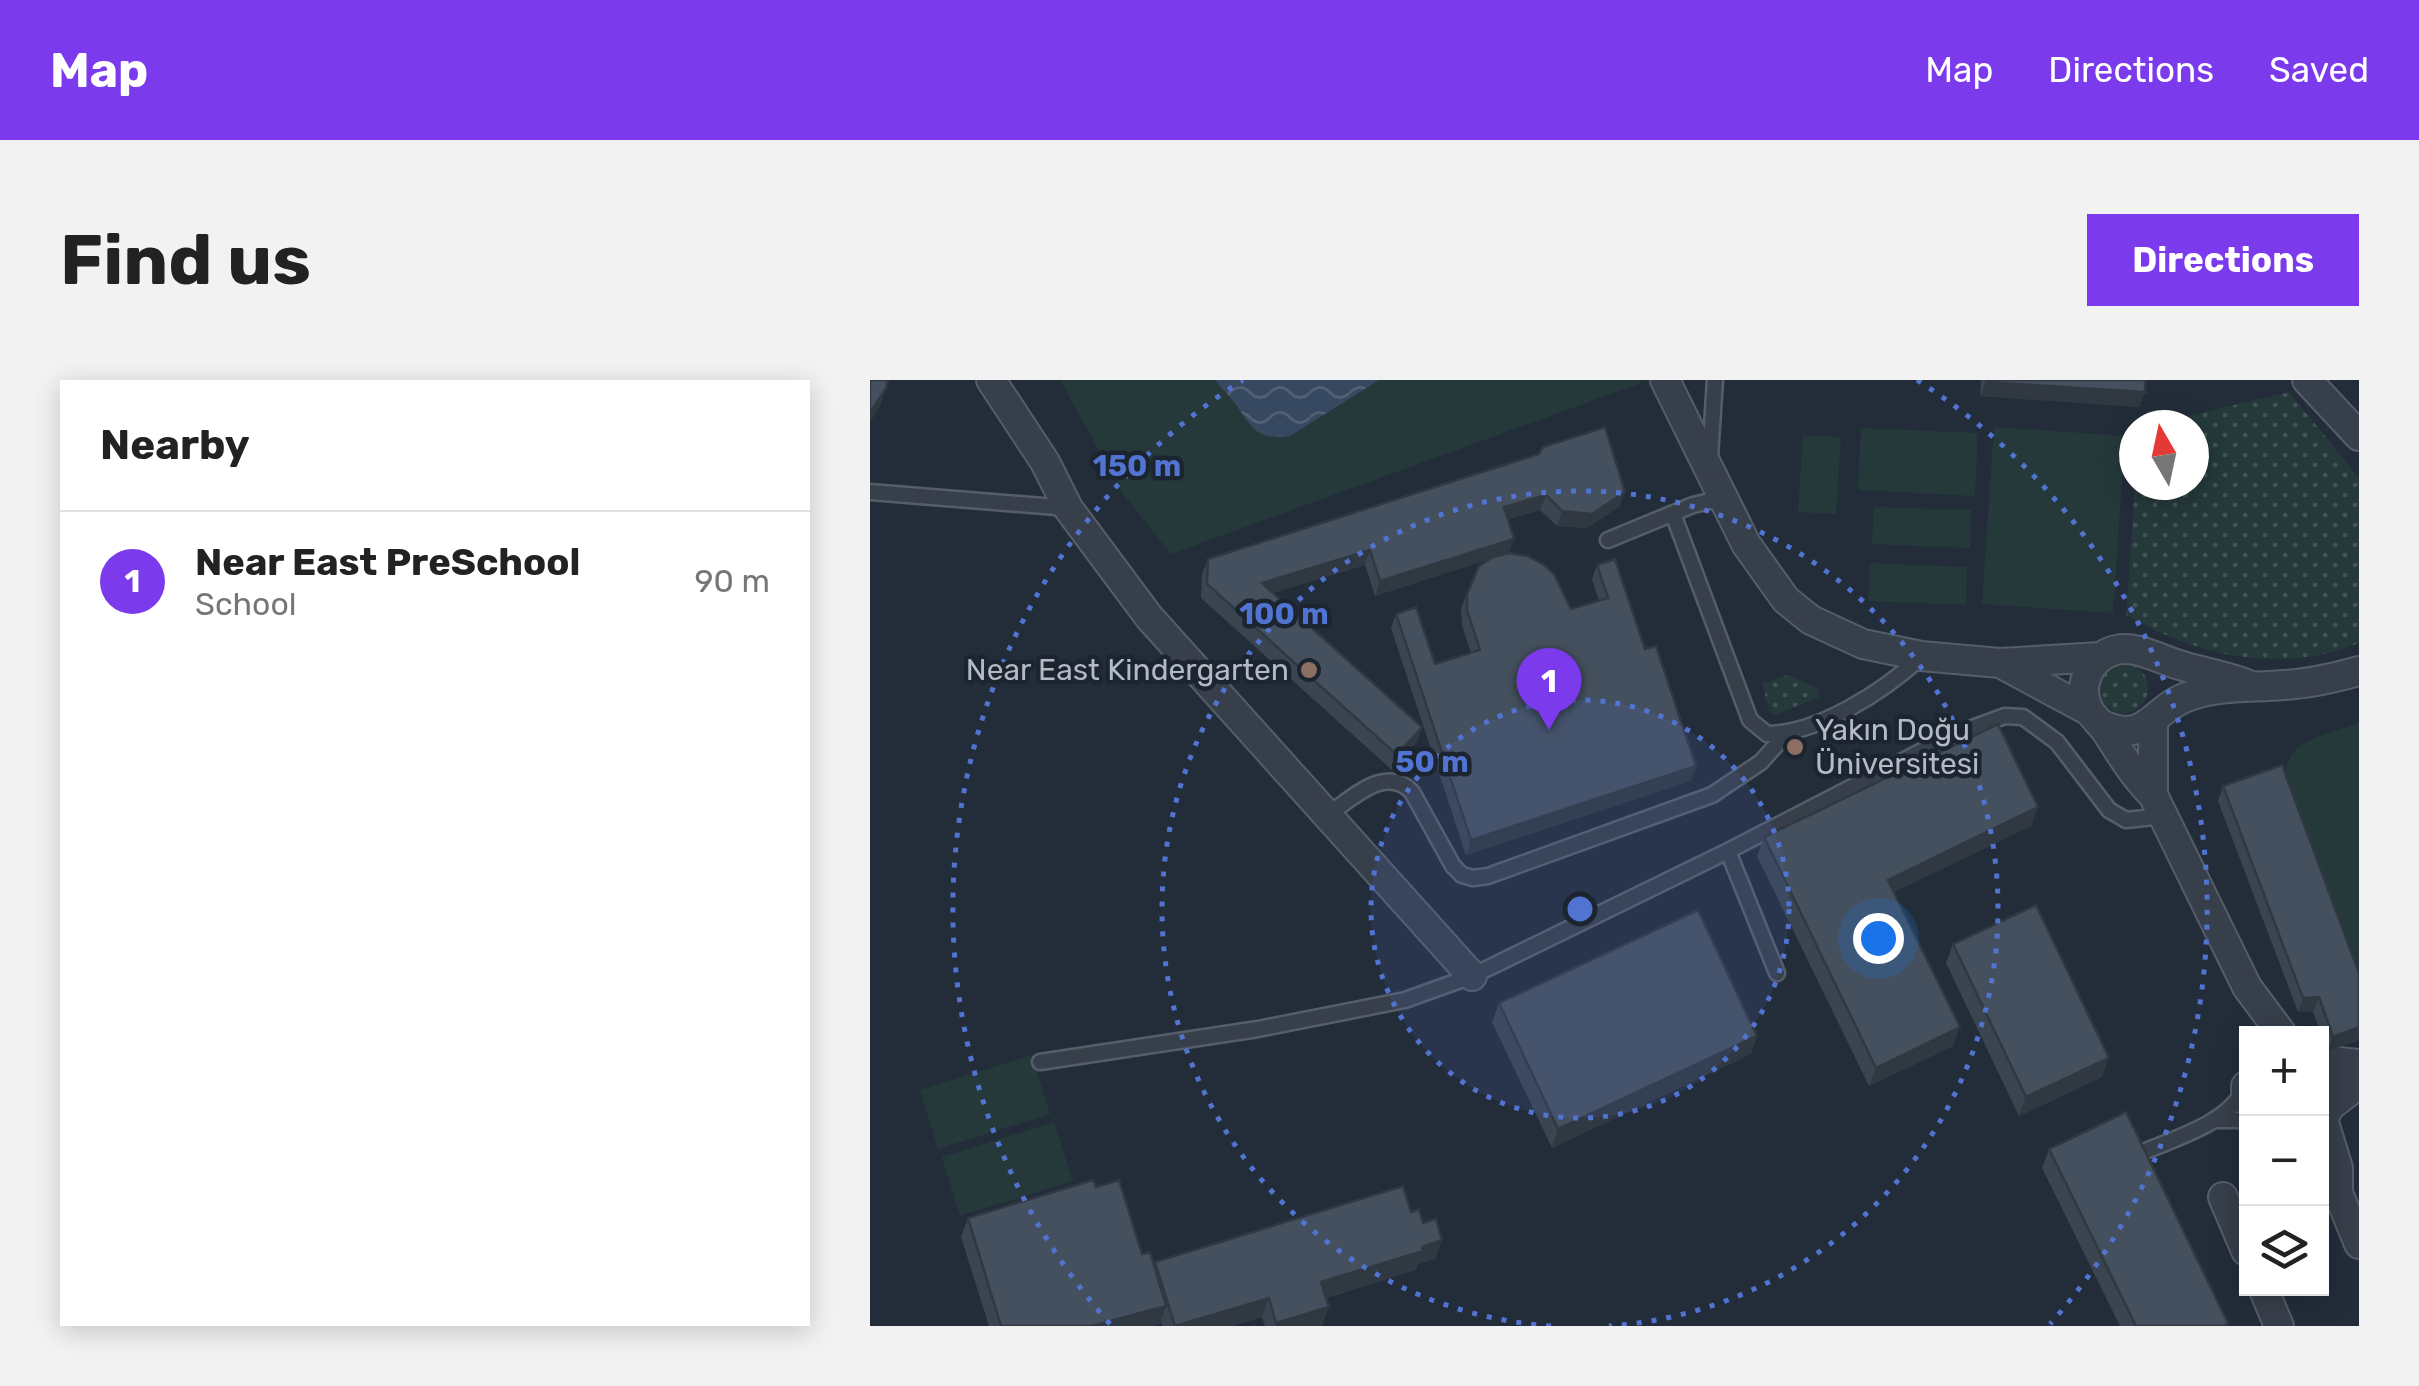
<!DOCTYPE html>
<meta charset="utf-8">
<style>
body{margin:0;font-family:Rubik,sans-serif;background:#f2f2f2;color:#222}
.controls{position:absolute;right:30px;bottom:30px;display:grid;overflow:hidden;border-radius:0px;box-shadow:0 5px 25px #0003}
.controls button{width:90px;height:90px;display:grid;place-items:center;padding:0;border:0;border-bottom:2px solid #e0e0e0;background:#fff;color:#222;font:50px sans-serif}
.compass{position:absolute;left:1249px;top:30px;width:90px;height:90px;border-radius:50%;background:#fff;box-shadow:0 5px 25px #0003;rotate:351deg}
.you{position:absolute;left:1008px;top:558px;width:35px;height:35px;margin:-25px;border:8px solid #fff;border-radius:50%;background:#1a73e8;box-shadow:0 0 0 15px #1a73e833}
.badge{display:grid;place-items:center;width:65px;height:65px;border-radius:50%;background:#7c3aed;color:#fff;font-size:32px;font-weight:700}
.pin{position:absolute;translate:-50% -82px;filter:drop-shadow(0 2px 5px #0008)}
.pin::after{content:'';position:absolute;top:52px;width:35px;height:30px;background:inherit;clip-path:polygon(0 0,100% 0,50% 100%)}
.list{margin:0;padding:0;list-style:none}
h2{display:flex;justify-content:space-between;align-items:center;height:130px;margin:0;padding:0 40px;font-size:42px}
h2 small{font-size:32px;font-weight:400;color:#767676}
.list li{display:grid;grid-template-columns:65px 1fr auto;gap:30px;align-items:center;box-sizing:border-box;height:140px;padding:0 40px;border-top:2px solid #e0e0e0}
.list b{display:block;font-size:38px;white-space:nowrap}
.list p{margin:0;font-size:32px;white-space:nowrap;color:#767676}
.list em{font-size:32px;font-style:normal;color:#767676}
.icon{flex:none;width:55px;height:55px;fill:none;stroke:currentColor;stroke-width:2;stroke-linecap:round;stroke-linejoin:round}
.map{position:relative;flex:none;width:1489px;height:946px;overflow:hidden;border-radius:0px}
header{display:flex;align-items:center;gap:60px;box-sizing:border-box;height:140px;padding:0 50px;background:#7c3aed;color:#fff}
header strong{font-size:48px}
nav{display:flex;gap:55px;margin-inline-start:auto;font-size:35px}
.intro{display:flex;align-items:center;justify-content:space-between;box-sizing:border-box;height:240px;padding:0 60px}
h1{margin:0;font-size:70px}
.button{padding:25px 45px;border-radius:0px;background:#7c3aed;color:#fff;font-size:35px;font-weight:700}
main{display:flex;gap:60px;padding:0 60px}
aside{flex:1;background:#fff;border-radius:0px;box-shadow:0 5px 25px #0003}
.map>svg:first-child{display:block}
</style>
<header>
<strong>Map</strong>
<nav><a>Map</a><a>Directions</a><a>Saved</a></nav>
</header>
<div class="intro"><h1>Find us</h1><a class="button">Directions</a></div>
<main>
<aside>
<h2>Nearby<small></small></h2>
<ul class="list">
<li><span class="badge">1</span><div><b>Near East PreSchool</b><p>School</p></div><em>90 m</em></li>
</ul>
</aside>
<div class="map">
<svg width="1489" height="946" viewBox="0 0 1489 946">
<defs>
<pattern id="grass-dots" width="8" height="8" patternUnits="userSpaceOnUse" patternTransform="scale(2.5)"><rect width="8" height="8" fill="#25393b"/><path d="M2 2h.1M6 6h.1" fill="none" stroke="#425456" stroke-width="1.8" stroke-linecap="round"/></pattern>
<pattern id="water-waves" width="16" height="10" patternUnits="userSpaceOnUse" patternTransform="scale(2.5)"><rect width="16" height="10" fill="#374961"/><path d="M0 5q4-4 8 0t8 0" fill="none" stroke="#526176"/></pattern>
</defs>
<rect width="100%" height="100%" fill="#232d3a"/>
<path fill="url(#grass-dots)" d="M1419,12L1489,98V263C1409,295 1328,276 1256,235L1265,105H1324V45H1280Z
M1228 308a25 25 0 1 1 50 0a25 25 0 1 1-50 0Z
M919,295L948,309L949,317L904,335L900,331L892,304Z"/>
<path fill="#25393b" d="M190,0H770L771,3L301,174L254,115Z
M1124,47L1255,56L1243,233L1112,224Z
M991,48L1108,53L1105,116L988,110Z
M933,55L971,57L966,134L928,132Z
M1004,127L1101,130L1100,168L1002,164Z
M1000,183L1097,187L1096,225L998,221Z
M1489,343V593L1484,590L1416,403C1409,360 1457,355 1489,343Z
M162,675L180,734L68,769L50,710Z
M184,742L203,801L90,836L72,777Z"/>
<path fill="url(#water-waves)" d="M345,0H509L420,56C388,60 383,50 367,26C361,17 352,9 345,0Z"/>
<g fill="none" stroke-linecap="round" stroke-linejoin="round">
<defs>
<path id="lane" d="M840,77L845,0
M0,112L198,128
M803,134L880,340L897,354C948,354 1014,311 1051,277
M738,160L823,125L853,118
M457,435C482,419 515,384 542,412L583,486L592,495L603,498L618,496L842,415L891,382L916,354
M858,471L907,593
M170,682L388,649L535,620L602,596L858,471L1083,355L1135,336L1153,337L1187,362L1239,430L1256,440L1293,436
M1348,740H1376
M1261,777C1294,762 1357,745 1372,712"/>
<path id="street" d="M121,0L175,82L198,128L279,237L602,596
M795,0L876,164L916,220L941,240L993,264L1051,276L1130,283L1230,277
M1437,0L1489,56
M1130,283L1219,331
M1379,305C1357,296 1335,293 1313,286C1292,281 1268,265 1246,270C1220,276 1206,306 1219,330C1224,339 1233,345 1238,354C1252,376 1264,396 1283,415L1377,607L1412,654
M1233,345C1275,364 1281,332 1314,318C1345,305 1380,308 1413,305C1439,304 1464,298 1489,291
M1283,415V341
M1452,680L1489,684
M1452,685L1460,699V726
M1376,706V720
M1453,739L1468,788V813
M1452,741L1460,726L1489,704
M1452,796L1468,813L1489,864
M1353,817L1376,871
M1393,908L1409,946"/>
</defs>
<use href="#lane" stroke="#555d68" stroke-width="19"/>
<use href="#street" stroke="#555d68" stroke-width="32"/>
<use href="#lane" stroke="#373f4b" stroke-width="14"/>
<use href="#street" stroke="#373f4b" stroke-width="28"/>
</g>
<path fill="#3a4551" d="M1111,0H1275V12L1269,27L1110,16Z
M669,74L750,126L717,148L687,146L670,130L638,139L639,173L701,229L729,221L722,199L727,185L775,269L826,386L821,401L596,475L521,248L526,234L565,284L601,273L592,245L591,228L597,214L619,179L505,216L495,185L403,213L552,347L547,362L522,390L331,218L332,194L338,179Z
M1353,406L1489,593V660L1458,671L1443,632H1428L1348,421Z
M1168,427L1161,446L1024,512L1083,666L999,706L887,476L894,457Z
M1083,564L1232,697L1149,736L1076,583Z
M629,623L887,656L881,674L682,768L622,642Z
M1179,769L1358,943L1357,946H1250L1172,788Z
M226,807L272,874L284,885L285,882L541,832L572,860L565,879L548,884L546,890L456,918L459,927L451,946H395L392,937L362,946H292L291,941L290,944L283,946H119L91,857L98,838Z"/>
<path fill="#303842" d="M1116,2L1275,12L1269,27L1110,16Z
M16,8L10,27L0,42V33Z
M755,112L750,126L717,148L687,146L692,131Z
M676,115L670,130L629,142L634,127Z
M644,159L639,173L505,216L510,201Z
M500,170L495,185L387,218L392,203Z
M552,347L547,362L522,390L527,375Z
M826,386L821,401L596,475L601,460Z
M1168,427L1161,446L1011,518L1018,500Z
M1449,617L1443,632H1428L1433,618Z
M1090,647L1083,666L999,706L1006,688Z
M1489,647V660L1458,671L1463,657Z
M887,656L881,674L682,768L688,749Z
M1239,678L1232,697L1149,736L1156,717Z
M572,860L565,879L548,884L546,890L444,921L451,902Z
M399,918L392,937L362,946H309Z
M296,926L290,944L283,946H222Z
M459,927L452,946H405L406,943Z"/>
<path fill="#44505e" stroke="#303842" stroke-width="2.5" d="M0,0H18L16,8L0,33Z
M1116,0H1275V12L1116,2Z
M735,47L755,112L722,134L692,131L676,115L634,127L644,159L510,201L500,170L392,203L552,347L527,375L337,204L338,179L669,74L673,67Z
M639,173L657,176L673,184L684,194L701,229L738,218L727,185L745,179L775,269L786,266L826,386L601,460L526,234L546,227L565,284L610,270L597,230V214L609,186L623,177Z
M1128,344L1168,427L1018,500L1090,647L1006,688L894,457Z
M1412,385L1489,593V647L1463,657L1449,617L1433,618L1353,406Z
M1166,525L1239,678L1156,717L1083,564Z
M828,530L887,656L688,749L629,623Z
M1256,732L1358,943L1353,946H1266L1179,769Z
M223,800L226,807L249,800L272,874L280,872L296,926L222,946H131L98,838Z
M533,806L541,832L549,829L553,843L566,839L572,860L552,867L553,871L451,902L459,927L406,943L399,918L305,946L285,882Z"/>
<circle cx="710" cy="529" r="209" fill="#5174d2" fill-opacity=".12"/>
<g fill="none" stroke="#5174d2" stroke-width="5" stroke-dasharray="5 10">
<circle cx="710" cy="529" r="209"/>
<path d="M681 946A418 418 0 1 1 739 946"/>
<path d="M240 944A627 627 0 0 1 373 0M1047 0A627 627 0 0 1 1180 944"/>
</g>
<g fill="#8d6e63" stroke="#1c242f" stroke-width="4">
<circle cx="439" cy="290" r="10"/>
<circle cx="925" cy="367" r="10"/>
</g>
<g text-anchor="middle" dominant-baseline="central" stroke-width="9" stroke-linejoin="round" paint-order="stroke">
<g font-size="30" fill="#b2bac6" stroke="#1c242f" text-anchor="end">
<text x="419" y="290">Near East Kindergarten</text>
<text x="945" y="350" text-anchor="start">Yakın Doğu<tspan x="945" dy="34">Üniversitesi</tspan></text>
</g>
</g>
<circle cx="710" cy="529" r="15" fill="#5174d2" stroke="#1c242f" stroke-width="5"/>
<g font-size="30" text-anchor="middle" font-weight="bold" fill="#5174d2" stroke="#1c242f" stroke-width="9" stroke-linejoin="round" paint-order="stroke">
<text x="267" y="96">150 m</text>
<text x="414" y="244">100 m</text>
<text x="562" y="392">50 m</text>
</g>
</svg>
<div class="controls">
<button>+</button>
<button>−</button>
<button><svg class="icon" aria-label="layers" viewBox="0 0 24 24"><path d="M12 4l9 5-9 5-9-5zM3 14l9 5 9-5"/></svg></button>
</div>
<svg class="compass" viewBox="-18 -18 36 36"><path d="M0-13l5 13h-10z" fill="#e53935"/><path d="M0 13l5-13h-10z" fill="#767676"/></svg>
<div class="you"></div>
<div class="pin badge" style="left:679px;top:350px">1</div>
</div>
</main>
